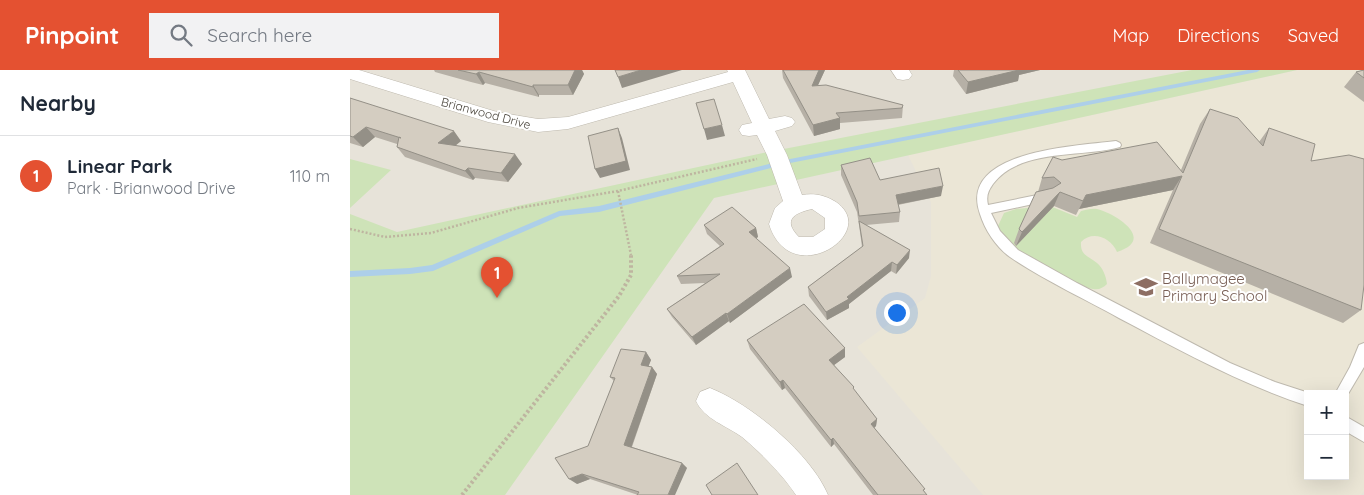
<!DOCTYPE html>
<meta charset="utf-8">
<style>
body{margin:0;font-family:Quicksand,sans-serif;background:#f2f2f3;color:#1f2937}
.controls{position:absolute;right:15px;bottom:15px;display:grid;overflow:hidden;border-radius:0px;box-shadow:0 5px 20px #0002}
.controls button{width:45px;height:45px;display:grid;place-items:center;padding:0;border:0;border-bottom:1px solid #e0e1e3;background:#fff;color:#1f2937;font:25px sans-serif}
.you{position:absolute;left:546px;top:242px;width:18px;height:18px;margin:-12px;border:4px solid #fff;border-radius:50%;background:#1a73e8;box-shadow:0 0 0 8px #1a73e833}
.badge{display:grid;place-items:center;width:32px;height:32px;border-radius:50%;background:#e45131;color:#fff;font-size:16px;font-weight:700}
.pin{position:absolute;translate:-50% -41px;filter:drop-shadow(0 1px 2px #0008)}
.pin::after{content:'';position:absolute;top:26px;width:18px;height:15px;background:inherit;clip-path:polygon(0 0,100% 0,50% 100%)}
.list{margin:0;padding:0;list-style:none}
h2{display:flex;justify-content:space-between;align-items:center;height:65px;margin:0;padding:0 20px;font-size:21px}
h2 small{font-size:16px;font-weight:400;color:#747a83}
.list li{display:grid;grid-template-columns:32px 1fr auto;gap:15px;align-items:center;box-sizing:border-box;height:80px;padding:0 20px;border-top:1px solid #e0e1e3}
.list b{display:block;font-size:19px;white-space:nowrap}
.list p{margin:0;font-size:16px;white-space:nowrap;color:#747a83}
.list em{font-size:16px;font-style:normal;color:#747a83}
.icon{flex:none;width:28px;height:28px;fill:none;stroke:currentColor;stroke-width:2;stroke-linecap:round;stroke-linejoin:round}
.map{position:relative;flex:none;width:1014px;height:425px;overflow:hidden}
header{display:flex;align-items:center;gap:30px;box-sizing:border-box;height:70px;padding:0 25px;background:#e45131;color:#fff}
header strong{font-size:24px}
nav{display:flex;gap:28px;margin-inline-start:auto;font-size:18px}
.search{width:350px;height:45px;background:#f2f2f3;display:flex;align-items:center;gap:12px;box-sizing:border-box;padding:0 18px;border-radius:0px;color:#747a83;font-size:19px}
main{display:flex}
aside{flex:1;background:#fff}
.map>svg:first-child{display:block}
</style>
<header>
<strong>Pinpoint</strong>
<div class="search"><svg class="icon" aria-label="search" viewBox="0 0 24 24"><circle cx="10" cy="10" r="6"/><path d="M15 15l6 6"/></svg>Search here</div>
<nav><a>Map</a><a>Directions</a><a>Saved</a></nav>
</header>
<main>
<aside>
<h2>Nearby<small></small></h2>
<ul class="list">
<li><span class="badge">1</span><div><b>Linear Park</b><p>Park · Brianwood Drive</p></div><em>110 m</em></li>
</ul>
</aside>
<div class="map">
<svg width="1014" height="425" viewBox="0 0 1014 425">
<rect width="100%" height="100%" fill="#f3f1ea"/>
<path fill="#e7e3d9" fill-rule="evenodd" d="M0,0H1014V425H0ZM958,324H995V406H958Z"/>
<path fill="#ebe6d6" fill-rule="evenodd" d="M947,0H1014V421L1011,425H633L507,277L575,228L581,206V132L558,85ZM958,324H995V406H958Z"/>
<path fill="#cee3b8" d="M842,0H947L364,128L155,425H0V144L47,162L413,83Z
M0,89L41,100L0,138Z
M700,136L727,147L731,141C736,140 742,138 747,139C767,144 806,170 767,182C761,167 742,160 731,172C730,186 739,186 747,193C753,198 756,206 757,214C753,218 749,220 743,219C726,216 668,186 656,173C652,168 649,162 648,156L654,143L666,139Z"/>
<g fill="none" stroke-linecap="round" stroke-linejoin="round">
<path fill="#adcfe9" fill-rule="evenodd" d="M898,0H910L907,2L435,94L432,92L435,90Z
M423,93H425L426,95L425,97L249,142L210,146L83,201L60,204L0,207V201L60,198L82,195L209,141L249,136Z"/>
<defs>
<path id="service" d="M766,71L770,73L771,75L770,77C731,88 670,78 643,114C638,121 636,126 638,135L697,123L703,127L697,131L641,143L650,161L668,180L727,213L880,293L925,312L962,324H958V336C891,314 831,281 769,248C733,228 694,210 660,187C646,177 635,160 630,144C607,80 728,76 766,71Z
M1014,273V297L995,329V324H985L1000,297L1009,275Z
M995,346L1014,357V372L995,361Z"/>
<path id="minor" d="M0,0H9L147,42L188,49L218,47L378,2L377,0H395L419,49L435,46L442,48L445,52L442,56L425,61L437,85L452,125C464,123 475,125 486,132C531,163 440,222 419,154L425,138L433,131L417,85L407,65L399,66L392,65L389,60L392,55L402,53L383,12L218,59L188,62L138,52L19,15L0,9ZM462,139L475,148V159L463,167H449C432,150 444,143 462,139Z
M541,0H559L562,5L559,9L553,10L547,9Z
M360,318C401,334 461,384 478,425H446C433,405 410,382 392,367C377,356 354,349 346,331L350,322Z"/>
</defs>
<use href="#service" stroke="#beb9ae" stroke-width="2"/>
<use href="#minor" stroke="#beb9ae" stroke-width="1"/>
<path stroke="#beb5a0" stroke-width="2.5" stroke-dasharray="2 2" stroke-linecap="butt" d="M268,121L281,185
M0,159L35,167L81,163L168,138L268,121L407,89"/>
<path stroke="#beb5a0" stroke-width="4" stroke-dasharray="2.5 2.5" stroke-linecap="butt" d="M112,425L269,226L281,205V183"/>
<use href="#service" fill="#fff" fill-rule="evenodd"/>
<use href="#minor" fill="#fff" fill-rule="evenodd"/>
</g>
<path fill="#b6b0a6" d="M84,0H232L234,4L223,25H189V27L135,13L133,15L121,12L85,2Z
M432,0H475L468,15L553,35L552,48L490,53V59L464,66L433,8Z
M604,0H690L669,5L668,11L616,24L603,6Z
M1014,0V32L994,17L1006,2Z
M0,28L111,71L105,76L172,94L158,112L125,108L123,110L55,87L47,77V74L25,67L13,77L0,73Z
M860,39L909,72L919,58L961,91L1011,240L993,253L800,173L823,120L729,139L726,145L704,136L666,176L664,173L669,159L688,122L692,108L712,90L831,100L850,54Z
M491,95L530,110L591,126L548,135L550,142L549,152L516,155L559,188L546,204L541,201L499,234V238L477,250L459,226L458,217L512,177L509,155L507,142L491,105Z
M354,155L406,158L408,167L406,168L442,207L380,253L379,251L346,275L322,247L317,239L355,213L331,214L327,206L370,176L357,164Z
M397,270L495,278V287L484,295L527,349L526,356L524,358L577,425H523L484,374L481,377L435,318L432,320L400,279Z
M296,282L301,290L298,296L302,297L307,304L282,377L332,393L337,398L288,425L240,409L227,414L238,376L264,311L260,307Z"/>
<path fill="#949087" d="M225,0H232L234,4L223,25L218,15Z
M291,0H332L272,18L268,7Z
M469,0H475L463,26L462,16Z
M666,0H690L669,5L668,11L616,24L618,12Z
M129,2L135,13L133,15L126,4Z
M183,15L189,25V27L183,17Z
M490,48V59L464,66L463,55Z
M372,55L375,66L357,70L354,59Z
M16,57L25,67L13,77L3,67Z
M268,58L272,68L280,100L250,108L245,99Z
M104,61L111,71L96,83L88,73Z
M165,84L172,94L158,112L151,103Z
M118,98L125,108L123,110L115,101Z
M832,106L823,120L729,139L736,125Z
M593,116L591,126L545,135L546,125Z
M710,122L704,136L666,176L672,162Z
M406,158L408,167L401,172L399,162Z
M560,180L559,188L546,204L547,195Z
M542,192L541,201L499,234V238L477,250L476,242L497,227Z
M440,198L442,207L380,253L377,244Z
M376,243L379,251L346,275L342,267Z
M495,278V287L480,298L479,290Z
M296,282L301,290L296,303L291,295Z
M302,297L307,304L280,381L274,375Z
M433,310L435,318L432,320L430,312Z
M527,349L526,356L521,361V354Z
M483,368L484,374L481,377V370Z
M332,393L337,398L325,425H318Z
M232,404L240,409L227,414L219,409Z"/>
<path fill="#d4cdc1" stroke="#949087" d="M108,0H225L218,15H183V17L129,2L126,4Z
M265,0H291L268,7Z
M433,0H469L462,16L476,15L553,35L552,38L486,43L490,48L463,55Z
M608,0H669L618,12Z
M1014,0V8L1006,2Z
M0,28L104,61L88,73L165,84L151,103L118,98L115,101L47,77L49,67L51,68L16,57L3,67L0,66Z
M364,29L372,55L354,59L346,33Z
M860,39L888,48L913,76L919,58L965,74L961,91L999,85L1014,89V215L1011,240L809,159L832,106L736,125L733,131L710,122L672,162L669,159L686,122L703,118L711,113L704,107L692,108L703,87L712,90L807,72L833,103Z
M268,58L276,91L245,99L238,66Z
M520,88L530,110L589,98L593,116L546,125L550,142L509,146L507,132L491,95Z
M382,137L406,158L399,162L440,198L377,244L376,243L342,267L317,239L370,204L327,206L374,174L354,155Z
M509,151L560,180L547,195L542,192L497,227L499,229L476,242L458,217L513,176Z
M454,234L495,278L479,290L504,317L503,318L527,349L521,354L575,419L573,420L577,425H528L483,368L481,370L433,310L430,312L397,270Z
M271,279L296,282L291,295L302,297L274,375L332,393L318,425H287L289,422L232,404L219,409L205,388L238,376L265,308L260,307Z
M387,393L408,425H362L356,415Z"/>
<defs>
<symbol id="school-bare" viewBox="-9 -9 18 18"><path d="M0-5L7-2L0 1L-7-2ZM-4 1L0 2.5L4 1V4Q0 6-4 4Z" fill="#8d6e63" stroke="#fff" stroke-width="2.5" paint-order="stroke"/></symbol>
</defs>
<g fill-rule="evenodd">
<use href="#school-bare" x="780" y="201" width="32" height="32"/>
</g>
<g text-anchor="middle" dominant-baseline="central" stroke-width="4" stroke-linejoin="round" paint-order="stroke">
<g font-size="12" fill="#474239" stroke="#fff">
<text transform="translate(136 43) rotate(15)">Brianwood Drive</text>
</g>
<g font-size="15" fill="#785e54" stroke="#fff" text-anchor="start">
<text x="812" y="208">Ballymagee<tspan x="812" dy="17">Primary School</tspan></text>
</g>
</g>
</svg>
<div class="controls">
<button>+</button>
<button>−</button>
</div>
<div class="you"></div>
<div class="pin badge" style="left:147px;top:228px">1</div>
</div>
</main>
